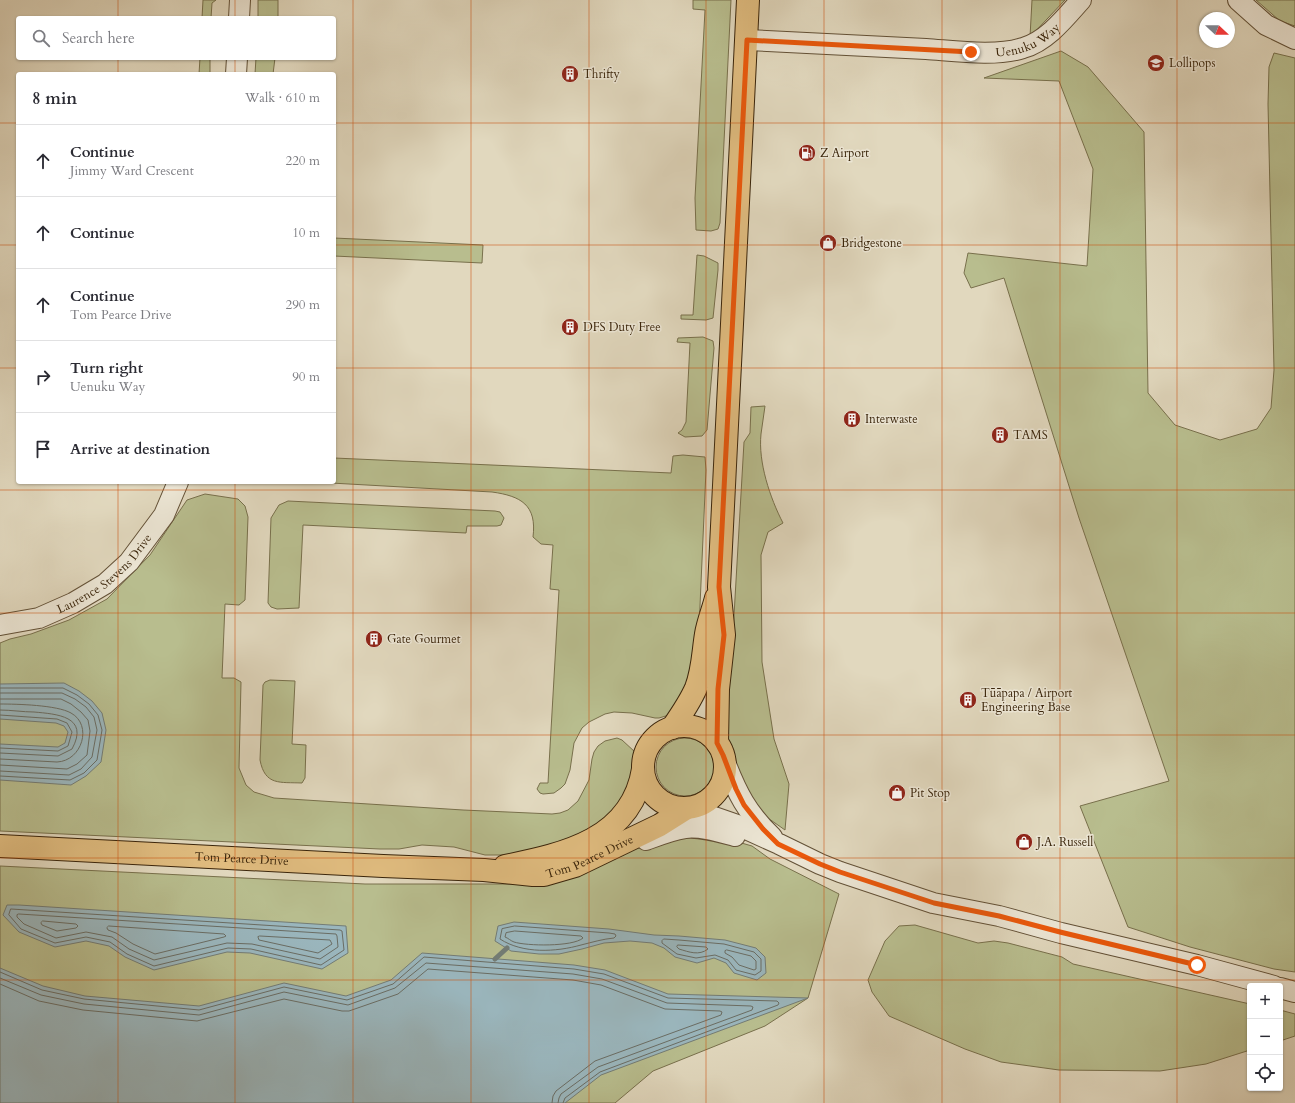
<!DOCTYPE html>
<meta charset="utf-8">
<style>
body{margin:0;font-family:Cardo,serif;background:#f7f7f7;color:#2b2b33}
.controls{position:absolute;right:12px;bottom:12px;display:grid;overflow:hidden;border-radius:4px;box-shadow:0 1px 3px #0004}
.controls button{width:36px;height:36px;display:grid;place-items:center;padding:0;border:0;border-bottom:1px solid #e1e1e2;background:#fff;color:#2b2b33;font:20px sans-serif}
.compass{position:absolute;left:1199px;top:12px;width:36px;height:36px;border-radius:50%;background:#fff;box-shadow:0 1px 3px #0004;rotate:112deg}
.stop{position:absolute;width:12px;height:12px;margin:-9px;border:3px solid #ea580c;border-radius:50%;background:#fff}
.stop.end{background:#ea580c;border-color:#fff;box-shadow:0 1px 4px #0008}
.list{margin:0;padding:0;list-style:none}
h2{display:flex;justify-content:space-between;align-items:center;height:52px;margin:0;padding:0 16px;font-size:17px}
h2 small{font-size:13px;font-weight:400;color:#7c7c81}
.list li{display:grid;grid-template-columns:26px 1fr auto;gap:12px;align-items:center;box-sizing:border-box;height:72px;padding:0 16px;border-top:1px solid #e1e1e2}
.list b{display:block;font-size:15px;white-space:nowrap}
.list p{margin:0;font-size:13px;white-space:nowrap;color:#7c7c81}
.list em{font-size:13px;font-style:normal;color:#7c7c81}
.icon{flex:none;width:22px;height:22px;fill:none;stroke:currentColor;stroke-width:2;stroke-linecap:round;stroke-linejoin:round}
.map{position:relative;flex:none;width:1295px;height:1103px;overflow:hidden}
.search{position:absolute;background:#fff;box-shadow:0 1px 3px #0004;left:16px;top:16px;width:320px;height:44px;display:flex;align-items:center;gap:10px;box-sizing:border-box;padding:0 14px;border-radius:4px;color:#7c7c81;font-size:15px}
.panel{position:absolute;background:#fff;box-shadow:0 1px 3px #0004;left:16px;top:72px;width:320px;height:412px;border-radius:4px}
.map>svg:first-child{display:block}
</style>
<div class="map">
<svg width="1295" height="1103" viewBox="0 0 1295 1103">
<rect width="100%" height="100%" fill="#e1d8be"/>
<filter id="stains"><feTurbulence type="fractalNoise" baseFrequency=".005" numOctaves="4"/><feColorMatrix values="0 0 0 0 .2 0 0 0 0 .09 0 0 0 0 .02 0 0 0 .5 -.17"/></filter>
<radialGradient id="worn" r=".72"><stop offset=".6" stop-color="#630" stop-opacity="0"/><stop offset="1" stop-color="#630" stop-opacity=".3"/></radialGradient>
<path fill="#b8bd8e" stroke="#78704c" d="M203,0H216L212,3L211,18H202Z
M258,0H278V18H258Z
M693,0H731L720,223L718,229L711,231L696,230L695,198L705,10L693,9Z
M1032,0H1065L1030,37Z
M1256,0H1295V26L1280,21Z
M1061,51L1088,67L1144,132L1148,393L1175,425L1220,440L1257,429L1271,408L1274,370L1268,104L1269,67L1274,53L1295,58V972L1274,969L1190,947L1128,927L1080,806L1169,781L1079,518L1004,278L971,288L964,273L968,253L1087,266L1093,169L1059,81L984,78Z
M200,58H210V74H199Z
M256,58H275L273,74H255Z
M334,238L483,245L482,263L334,256Z
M697,255L704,256L718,263V270L713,318L706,320L681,319V315H693Z
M703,337L713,341L714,348L707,430L702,436L685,437L678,433L682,430L686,422L690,343L677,342L678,338Z
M765,406C764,415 762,425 761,434C758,462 770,498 783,523L768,532L761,555L762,662L774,739L789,784L785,830L765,816L754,806L737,772L724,733L733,633L744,442L750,433L751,407Z
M683,455L705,457L706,470L698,651L695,672L669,715L659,718H655L632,713L614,712L605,714L589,722L582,728L574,743L570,770L565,784L561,788L554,793L543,794L540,793L537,789L540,783H548L559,590L550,589L553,545L541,544L533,537C537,505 521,496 492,492L313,482H334V458L671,473L673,456Z
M205,494L238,499L245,506L248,517L245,600L239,605L225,604L222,678H234L241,682L239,768L246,785L254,792L274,798L463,810L552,814L560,813L568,810L578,801L589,780L592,759L594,752L598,746L605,741L617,738L622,740L635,752L637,759L638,770L617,813L573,840L512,855H485L454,847L422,845L399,849H380L0,831V643L10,639L31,634L69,620L107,599L150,555L187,500Z
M288,501L495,511L500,512L504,518L501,525L497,526H467L466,533L303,525L299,608L277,609L271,607L268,603L271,518L279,505Z
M270,680L295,681L292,744L306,745L305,778L302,783C280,782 265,786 260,760L263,685L265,682Z
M656 767a29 29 0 1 1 58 0a29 29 0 1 1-58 0Z
M696,834L724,838L752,846L770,859L839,894L808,998L765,1026L653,1071L615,1103H0V866L365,884H522L645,843Z
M915,925L978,943L994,941L1008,943L1062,957L1073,964L1250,1004V1050L1206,1064L1160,1071L1059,1070L1001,1062L965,1049L889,1016L872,992L868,980L885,941L899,926Z
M1280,1010L1295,1014V1036L1280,1041Z"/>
<path fill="#9ab6bd" stroke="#737c75" d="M64,683L79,691L92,701L102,713L106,730L101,762L86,776L71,785L0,780V744L58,747L65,743L68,732L64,726L56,723L0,719V684Z
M7,905H19L346,926L348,953L322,969L250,953L227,952L154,970L125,957L109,946L86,941L55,947L19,932L3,915Z
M514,922L609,929L654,935L679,936L725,940L756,948L765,957L766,973L757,980L734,973L726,963L714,958L697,963L675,957L664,948L652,943L630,941L604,943L582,949L559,954H539L511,951L495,941L498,926Z
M422,953L574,965L605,970L668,994L808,998L601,1075L565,1103H0V968L43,986L85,996L199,1006L284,983L346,996L391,980Z"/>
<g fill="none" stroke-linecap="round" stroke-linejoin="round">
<path stroke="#6a6d64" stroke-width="1" d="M0,688H63L77,695L89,704L98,715L102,730L97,760L84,773L70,780L0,776
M0,693H62L75,699L86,707L94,717L97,730L92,757L81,769L69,775L0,771
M0,699H61L71,704L81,712L88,720L90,731L87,755L77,764L67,769L0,765
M0,704C17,704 57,705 71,713C93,725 82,761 57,762L0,759
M0,710C11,710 23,712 34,712C56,714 90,716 72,749L58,756L0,753
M0,715L57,719L67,723L72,732L68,746L58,751L0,748
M11,909L340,930L342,931L344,950L321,965L251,949L228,948L154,966L127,954L110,942L86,937L55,943L21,929L9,915Z
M19,914L336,934L337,936L338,947L320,959L252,944L227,943L154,960L129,949L112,937L86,932L56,938L24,924L17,917V915Z
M43,921L76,924L78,926L76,928L57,931L42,925L41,923Z
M109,926L224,934L226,936L224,937L155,954L133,944L116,933L108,930L107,928Z
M515,926L609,933L615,934L616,936L614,938C603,939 593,942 581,945C556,952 523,954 500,939L502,929Z
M515,931L581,936L583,938C573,947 526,946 514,942C511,941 508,938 505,937L506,933Z
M260,936L330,940L332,944L318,953L259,940L258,937Z
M664,939L679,940L724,944L754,952L761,959V971L755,975L736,970L728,960L715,955L696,958L677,954L662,943V941Z
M678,945L706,947L708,949C699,956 689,952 679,949L677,947Z
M727,950L751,956L756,961V969L754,970L739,965L732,957L725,953V951Z
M0,972L42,990L84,999L199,1010L284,987L347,1000L393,984L424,957L574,969L604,974L668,998L777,1001L779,1003L778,1005L600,1072L565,1098L563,1103
M0,978L41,995L84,1004L199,1015L284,992L348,1005L395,988L426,963L573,974L602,979L667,1003L751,1006L753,1007L752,1010L598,1067L561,1094L559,1098L558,1103
M0,984L39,1001L83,1010L197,1021L284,999L342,1011H349L398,994L428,969L573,980L601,985L665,1009L720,1011L722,1012L721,1015L595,1061L556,1091L553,1096L552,1103"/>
<path stroke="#737c75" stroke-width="5" d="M495,959L507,948"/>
<defs>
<g id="minor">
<path d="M1238,0L1266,25L1295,39"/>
<path d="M239,18L240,0"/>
<path id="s1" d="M747,40C806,43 866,46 926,49C955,51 996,57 1023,48C1047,41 1065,18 1081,0"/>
<path d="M236,74L237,58"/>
<path id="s2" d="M0,625L39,618L73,603L105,584L129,562L164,515L178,482"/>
<path d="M725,762C737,793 747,813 772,837"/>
<path d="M688,808L737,825L779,844L820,864L840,872L933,903L999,916L1061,933L1197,965L1274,986"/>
<path d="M646,840C659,835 671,830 685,828C701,826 720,832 735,836"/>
<path d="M1280,988L1295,992"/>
</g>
<g id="major">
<circle cx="684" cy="767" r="41"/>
<path d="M672,728C681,715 690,702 696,688C703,670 703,652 706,634C708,622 713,610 716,598"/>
<path d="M717,743L718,689L724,635L719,587L748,0"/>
<path id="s3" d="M0,846L383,866L484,870L533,875H544L575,866L660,825L687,808"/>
<path d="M505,866C565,854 632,839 643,769"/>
</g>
</defs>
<use href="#minor" stroke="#635137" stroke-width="22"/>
<use href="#major" stroke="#39240a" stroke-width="24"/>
<use href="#minor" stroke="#ece6d5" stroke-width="20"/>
<use href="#major" stroke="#e0bc7f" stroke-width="22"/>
</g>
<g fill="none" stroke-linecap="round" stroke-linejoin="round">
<path stroke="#ea580c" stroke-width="5" d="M971,52L747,40L719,587L724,635L718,689L717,743L723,755L736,789L744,805L763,829L778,844L820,864L840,872L934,903L999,916L1060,932L1197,965"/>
</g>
<path fill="none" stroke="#ce510c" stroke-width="1" stroke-opacity="0.55" d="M118,0V18M235,0V18M353,0V1103M471,0V1103M589,0V1103M706,0V1103M824,0V1103M942,0V1103M1060,0V1103M1177,0V1103M118,58V74M235,58V74M0,123H18M334,123H1295M0,245H18M334,245H1295M0,368H18M334,368H1295M118,482V1103M235,482V1103M0,490H1295M0,613H1295M0,735H1295M0,858H1295M0,980H1295"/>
<defs>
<symbol id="school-disc" viewBox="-11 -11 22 22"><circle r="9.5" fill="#8f2418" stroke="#ece6d5"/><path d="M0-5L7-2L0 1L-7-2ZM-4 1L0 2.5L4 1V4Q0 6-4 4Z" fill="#fff"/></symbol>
<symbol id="building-disc" viewBox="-11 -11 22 22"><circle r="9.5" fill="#8f2418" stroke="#ece6d5"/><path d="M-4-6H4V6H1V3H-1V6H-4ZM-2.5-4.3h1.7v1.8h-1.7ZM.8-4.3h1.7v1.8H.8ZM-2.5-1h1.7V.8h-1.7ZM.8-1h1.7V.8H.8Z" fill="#fff"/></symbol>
<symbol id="fuel-disc" viewBox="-11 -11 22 22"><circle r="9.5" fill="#8f2418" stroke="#ece6d5"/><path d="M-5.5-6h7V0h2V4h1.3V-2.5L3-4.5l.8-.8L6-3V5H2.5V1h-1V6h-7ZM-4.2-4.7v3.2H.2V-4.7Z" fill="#fff"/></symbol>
<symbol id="shop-disc" viewBox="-11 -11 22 22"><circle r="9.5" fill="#8f2418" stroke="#ece6d5"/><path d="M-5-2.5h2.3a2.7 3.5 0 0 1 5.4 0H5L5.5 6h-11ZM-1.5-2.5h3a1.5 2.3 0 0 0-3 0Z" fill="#fff"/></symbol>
</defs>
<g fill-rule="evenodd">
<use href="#school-disc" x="1146" y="53" width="20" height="20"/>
<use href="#building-disc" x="560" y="64" width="20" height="20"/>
<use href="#fuel-disc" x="797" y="143" width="20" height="20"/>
<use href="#shop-disc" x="818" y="233" width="20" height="20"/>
<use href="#building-disc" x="560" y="317" width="20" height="20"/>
<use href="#building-disc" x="842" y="409" width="20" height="20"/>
<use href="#building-disc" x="990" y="425" width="20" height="20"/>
<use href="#building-disc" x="364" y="629" width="20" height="20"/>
<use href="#building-disc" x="958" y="690" width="20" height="20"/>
<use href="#shop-disc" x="887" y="783" width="20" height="20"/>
<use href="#shop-disc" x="1014" y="832" width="20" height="20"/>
</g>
<g text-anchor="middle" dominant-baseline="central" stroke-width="3" stroke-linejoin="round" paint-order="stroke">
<g font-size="12" fill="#39240a" stroke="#ece6d5">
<text stroke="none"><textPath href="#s1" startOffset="284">Uenuku Way</textPath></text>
<text stroke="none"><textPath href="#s2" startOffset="120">Laurence Stevens Drive</textPath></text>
<text stroke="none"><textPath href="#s3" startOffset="594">Tom Pearce Drive</textPath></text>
<text stroke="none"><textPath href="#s3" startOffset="242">Tom Pearce Drive</textPath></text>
</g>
<g font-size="12" fill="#39240a" stroke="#ece6d5" text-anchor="start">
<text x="1169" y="63">Lollipops</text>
<text x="583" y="74">Thrifty</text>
<text x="820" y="153">Z Airport</text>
<text x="841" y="243">Bridgestone</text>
<text x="583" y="327">DFS Duty Free</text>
<text x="865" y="419">Interwaste</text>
<text x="1013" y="435">TAMS</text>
<text x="387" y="639">Gate Gourmet</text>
<text x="981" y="693">Tūāpapa / Airport<tspan x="981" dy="14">Engineering Base</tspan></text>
<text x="910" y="793">Pit Stop</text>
<text x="1037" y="842">J.A. Russell</text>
</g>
</g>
<rect width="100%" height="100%" filter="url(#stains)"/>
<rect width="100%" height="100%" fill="url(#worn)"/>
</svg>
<div class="controls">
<button>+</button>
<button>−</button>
<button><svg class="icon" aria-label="locate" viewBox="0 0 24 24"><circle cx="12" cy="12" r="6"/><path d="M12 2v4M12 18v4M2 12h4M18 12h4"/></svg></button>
</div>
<svg class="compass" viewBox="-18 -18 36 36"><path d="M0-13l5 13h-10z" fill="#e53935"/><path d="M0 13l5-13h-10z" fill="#7c7c81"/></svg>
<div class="stop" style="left:1197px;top:965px"></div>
<div class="stop end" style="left:971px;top:52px"></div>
<div class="search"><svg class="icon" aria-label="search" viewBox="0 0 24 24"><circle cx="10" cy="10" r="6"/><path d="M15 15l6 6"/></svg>Search here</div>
<section class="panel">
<h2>8 min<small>Walk · 610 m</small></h2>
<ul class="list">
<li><svg class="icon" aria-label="ahead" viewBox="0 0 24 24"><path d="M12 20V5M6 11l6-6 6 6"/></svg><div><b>Continue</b><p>Jimmy Ward Crescent</p></div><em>220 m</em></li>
<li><svg class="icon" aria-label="ahead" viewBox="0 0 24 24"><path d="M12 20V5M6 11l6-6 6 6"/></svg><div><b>Continue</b></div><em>10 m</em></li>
<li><svg class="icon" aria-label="ahead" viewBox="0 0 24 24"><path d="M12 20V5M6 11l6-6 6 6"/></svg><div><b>Continue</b><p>Tom Pearce Drive</p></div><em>290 m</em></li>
<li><svg class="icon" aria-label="right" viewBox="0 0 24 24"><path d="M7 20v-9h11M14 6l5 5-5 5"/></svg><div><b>Turn right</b><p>Uenuku Way</p></div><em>90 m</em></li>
<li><svg class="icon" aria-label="arrive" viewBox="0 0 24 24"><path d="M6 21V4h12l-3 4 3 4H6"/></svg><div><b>Arrive at destination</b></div></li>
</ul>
</section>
</div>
